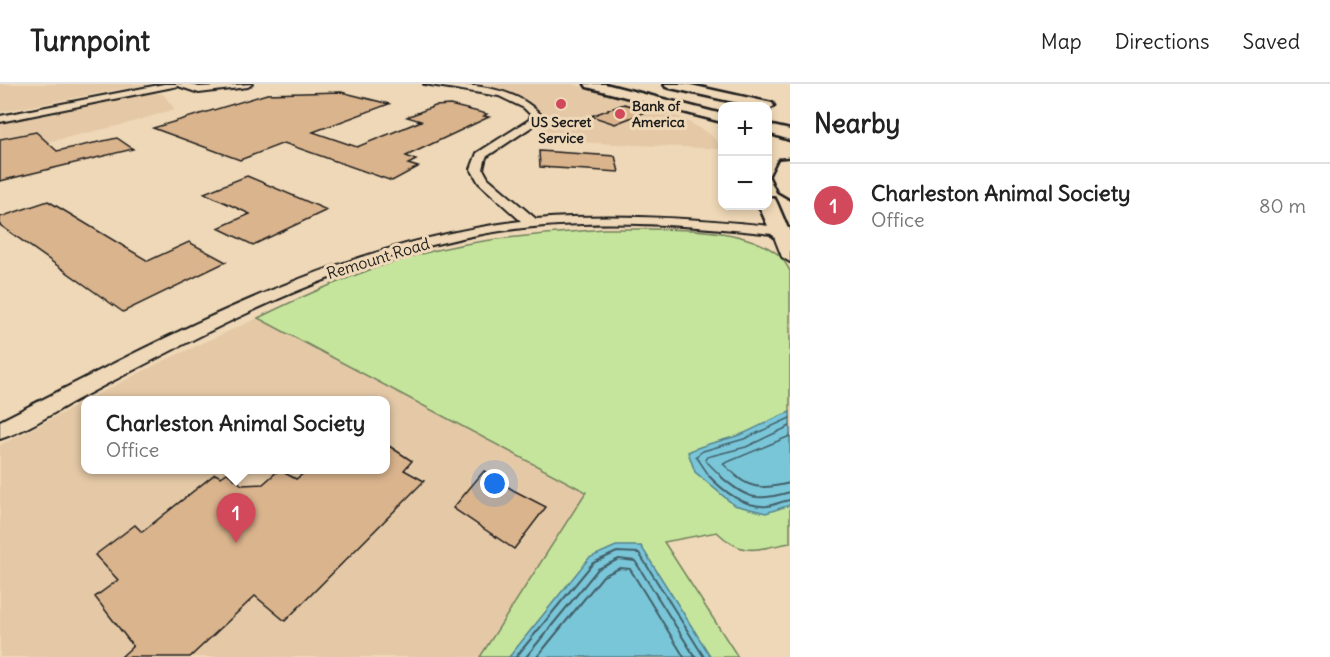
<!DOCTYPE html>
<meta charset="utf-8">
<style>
body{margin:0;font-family:Delius,sans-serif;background:#f6f6f6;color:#222}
.controls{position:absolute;right:18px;top:18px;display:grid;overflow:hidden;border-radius:12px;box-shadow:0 3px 9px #0003}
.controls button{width:54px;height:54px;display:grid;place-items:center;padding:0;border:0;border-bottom:2px solid #e0e0e0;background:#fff;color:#222;font:30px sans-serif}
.you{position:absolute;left:495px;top:400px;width:21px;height:21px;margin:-15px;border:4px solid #fff;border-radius:50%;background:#1a73e8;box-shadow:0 0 0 9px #1a73e833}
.badge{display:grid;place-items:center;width:39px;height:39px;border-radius:50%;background:#d1495b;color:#fff;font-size:20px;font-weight:700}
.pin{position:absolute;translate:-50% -50px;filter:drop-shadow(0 2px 3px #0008)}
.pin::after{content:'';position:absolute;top:32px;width:21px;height:18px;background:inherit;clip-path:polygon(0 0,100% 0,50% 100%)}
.popup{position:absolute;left:81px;top:312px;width:309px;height:78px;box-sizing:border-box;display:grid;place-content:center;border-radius:12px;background:#fff;filter:drop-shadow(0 2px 4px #0005);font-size:20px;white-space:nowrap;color:#767676}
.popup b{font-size:22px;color:#222}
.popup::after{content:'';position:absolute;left:50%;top:100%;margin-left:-12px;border:12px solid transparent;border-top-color:#fff}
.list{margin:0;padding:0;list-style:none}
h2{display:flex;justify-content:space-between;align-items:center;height:78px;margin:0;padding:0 24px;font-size:26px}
h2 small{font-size:20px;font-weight:400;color:#767676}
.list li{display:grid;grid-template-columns:39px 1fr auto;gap:18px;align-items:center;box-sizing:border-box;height:84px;padding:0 24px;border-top:2px solid #e0e0e0}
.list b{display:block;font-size:22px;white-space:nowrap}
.list p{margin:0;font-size:20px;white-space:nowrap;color:#767676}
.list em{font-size:20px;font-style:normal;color:#767676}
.map{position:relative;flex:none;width:790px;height:573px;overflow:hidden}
header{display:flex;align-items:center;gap:36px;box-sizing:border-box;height:84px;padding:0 30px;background:#fff;border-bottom:2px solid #e0e0e0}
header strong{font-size:28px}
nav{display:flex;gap:33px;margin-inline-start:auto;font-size:21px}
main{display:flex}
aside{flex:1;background:#fff}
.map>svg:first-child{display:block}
</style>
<header>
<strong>Turnpoint</strong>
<nav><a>Map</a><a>Directions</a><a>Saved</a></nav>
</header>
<main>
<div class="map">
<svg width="790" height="573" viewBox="0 0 790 573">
<rect width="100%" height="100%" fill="#efd8b7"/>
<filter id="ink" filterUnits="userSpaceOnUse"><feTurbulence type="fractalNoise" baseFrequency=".0167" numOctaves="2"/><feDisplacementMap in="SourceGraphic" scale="12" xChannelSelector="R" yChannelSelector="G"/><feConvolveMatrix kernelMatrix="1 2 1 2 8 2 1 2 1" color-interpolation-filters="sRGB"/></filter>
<g filter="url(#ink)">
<path fill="#e5c9a7" d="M0,0H148L0,28Z
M473,0H573L610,10L663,25L686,36L711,51L722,62V65L552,57L540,47L541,28L531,19L507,9Z
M150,8L163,10L175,25L126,40L0,69V38Z
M258,234L586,408L480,573H0V361L86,317V386H386V316H86L163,277Z"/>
<path fill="#c6e59c" stroke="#71805c" stroke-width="1.5" d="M603,145C652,146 741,138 780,172C784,176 787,182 790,187V459C756,465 744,474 717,448L664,458L738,573H480L586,408L258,234C329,199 405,168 484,157C524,151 563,149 603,145Z"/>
<path fill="#7ac6d9" stroke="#54828d" stroke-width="1.5" d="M790,328V421L766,429L734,421L695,388L688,368C705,359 724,357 742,350C759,343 773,334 790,328Z
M616,462H641L711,573H509L589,474Z"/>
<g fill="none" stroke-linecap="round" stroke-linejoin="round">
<path stroke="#426068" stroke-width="1.5" d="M710,393L696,372L703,367L744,355L790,334
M722,393L705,376L707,373L746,363L790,342
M738,393L723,380L790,352"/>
<path stroke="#426068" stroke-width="2" d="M709,392C723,407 745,424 767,422C775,421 782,417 790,416
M720,392C747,415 756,418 790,408
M736,392C753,407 769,404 790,399
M516,573L593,479L617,468L639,469L704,573
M526,573L598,485L619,475L635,477L695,573
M537,573L603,492L620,484L630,485L684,573"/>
</g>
<path fill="#dab48d" stroke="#1c1c1c" stroke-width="1.5" d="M341,8L389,20L313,48L357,63L421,37L407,33L435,22L450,21L487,30L484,32L489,33L406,72L416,76L408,80L418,83L392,97L284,59L240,76L153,44L267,10Z
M624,20L648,27L615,40L591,32Z
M36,48L57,67L117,54L133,65L0,97V55Z
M539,67L615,72L619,88L540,83Z
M247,92L327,126L253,161L218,144L250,130L204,109Z
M48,117L148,177L189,158L226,178L123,228L0,141V133Z
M386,360L412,377L404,386L424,397L285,537L255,512L190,573H121L133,562L95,513L118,496L95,471L135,441L142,448L215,390L221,393L227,389L242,401L263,400L279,386L296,395L308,386H386Z
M484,387L513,406L546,423L514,465L453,424Z"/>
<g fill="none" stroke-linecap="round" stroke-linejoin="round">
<defs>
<path id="minor" d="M164,0H189L199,3L252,0L248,3L199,9L178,2L0,38V32Z
M424,0C462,0 514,0 541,31L536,40L486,73L483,85L488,94L536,135C621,129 705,135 790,144V178L782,173L773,150C679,140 582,133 488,149C391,166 298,203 210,247C164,270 118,294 73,318C50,331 25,347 0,355V337C167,253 333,160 521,137L479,99L471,85L477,69L529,36L531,31L524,24L499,12Z"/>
<path id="highway" d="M585,0H605L722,30V38L587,3Z
M664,0H686L772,19L774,22L768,26V22H752L666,3Z
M768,41L790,46V56L768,49Z
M790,75V114L778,107L771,92L779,76Z
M768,113L775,115L777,119L789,147L786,151L779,153L772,151L759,122H768Z"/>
</defs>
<use href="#minor" stroke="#1c1c1c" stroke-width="4"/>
<use href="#highway" stroke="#1c1c1c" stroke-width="5"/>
<use href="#minor" fill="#efd8b7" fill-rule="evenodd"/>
<use href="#highway" fill="#efd8b7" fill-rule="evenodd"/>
</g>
</g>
<g fill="#d1495b" stroke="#efd8b7" stroke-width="2">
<circle cx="561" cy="20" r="6"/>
<circle cx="620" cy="30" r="6"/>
</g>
<g text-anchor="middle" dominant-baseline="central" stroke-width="6" stroke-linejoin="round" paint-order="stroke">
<g font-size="14" font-weight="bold" fill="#1c1c1c" stroke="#efd8b7" text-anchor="start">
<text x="632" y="22">Bank of<tspan x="632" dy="16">America</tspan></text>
<text x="561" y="38" text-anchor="middle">US Secret<tspan x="561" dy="16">Service</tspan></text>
</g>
<g font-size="16" fill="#1c1c1c" stroke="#efd8b7">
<text transform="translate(378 174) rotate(-17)">Remount Road</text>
</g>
</g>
</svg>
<div class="controls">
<button>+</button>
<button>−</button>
</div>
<div class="you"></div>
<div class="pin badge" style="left:236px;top:459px">1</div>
<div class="popup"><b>Charleston Animal Society</b>Office</div>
</div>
<aside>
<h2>Nearby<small></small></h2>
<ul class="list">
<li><span class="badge">1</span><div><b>Charleston Animal Society</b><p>Office</p></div><em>80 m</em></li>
</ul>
</aside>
</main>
